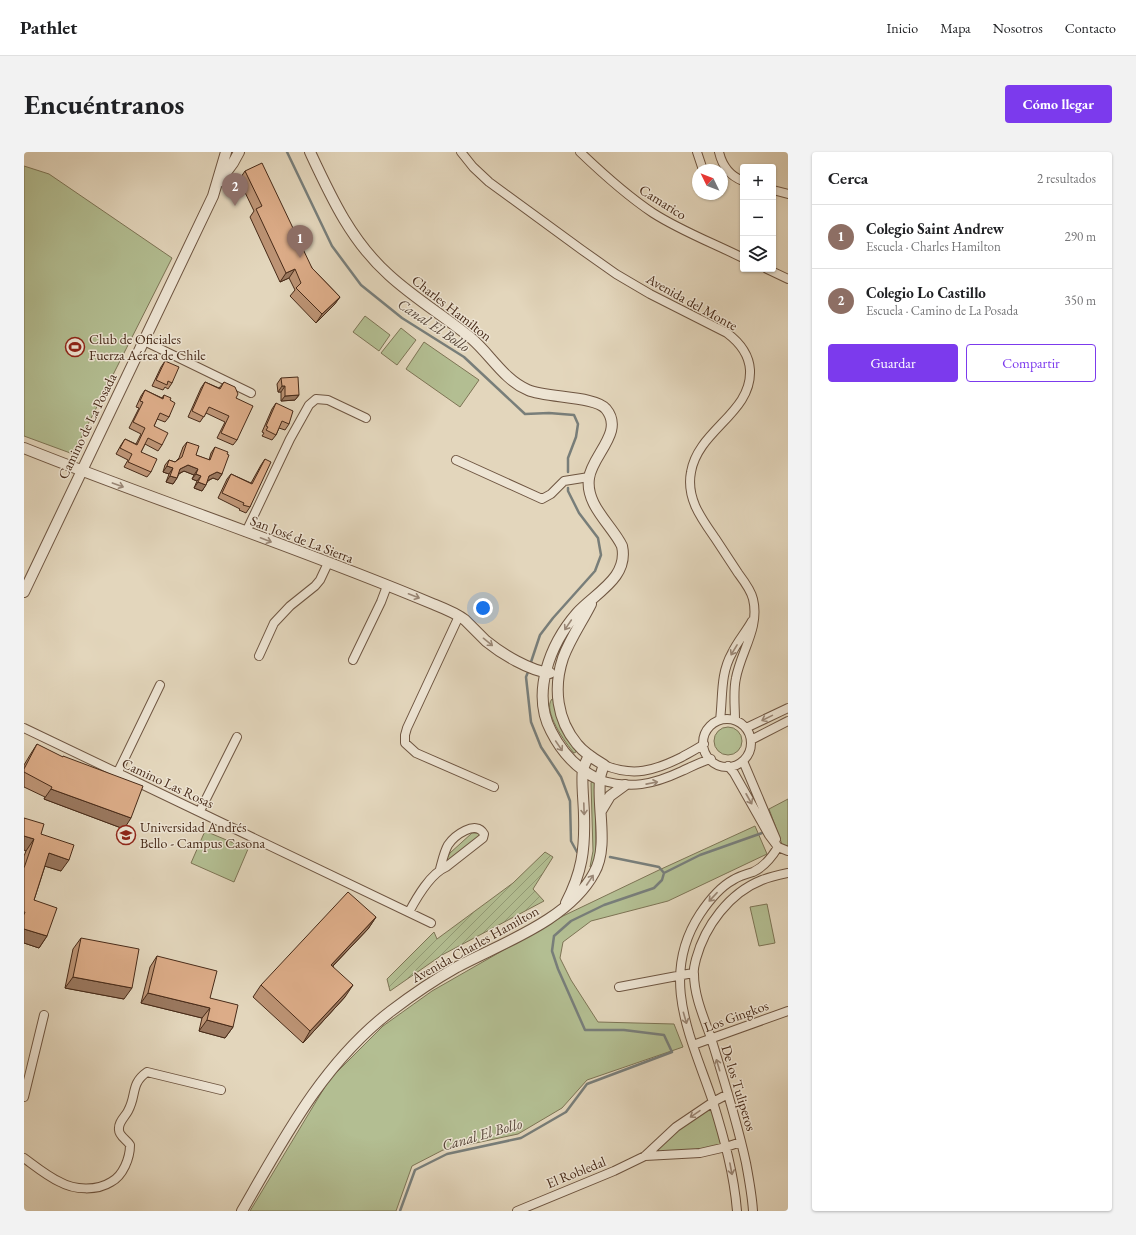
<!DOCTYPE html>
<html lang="es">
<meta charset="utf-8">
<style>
body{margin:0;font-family:"EB Garamond",serif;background:#f2f2f2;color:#202124}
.controls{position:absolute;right:12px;top:12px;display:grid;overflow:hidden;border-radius:4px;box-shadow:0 1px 3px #0004}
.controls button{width:36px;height:36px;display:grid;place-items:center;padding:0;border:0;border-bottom:1px solid #e0e0e0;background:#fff;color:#202124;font:20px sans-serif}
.compass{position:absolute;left:668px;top:12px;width:36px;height:36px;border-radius:50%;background:#fff;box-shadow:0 1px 3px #0004;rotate:313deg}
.you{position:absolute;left:459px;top:456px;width:14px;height:14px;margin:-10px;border:3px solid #fff;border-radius:50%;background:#1a73e8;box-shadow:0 0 0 6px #1a73e833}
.badge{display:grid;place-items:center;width:26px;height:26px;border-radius:50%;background:#7c3aed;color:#fff;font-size:13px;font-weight:700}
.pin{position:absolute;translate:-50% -33px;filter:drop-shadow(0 1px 2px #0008)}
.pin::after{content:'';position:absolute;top:21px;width:14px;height:12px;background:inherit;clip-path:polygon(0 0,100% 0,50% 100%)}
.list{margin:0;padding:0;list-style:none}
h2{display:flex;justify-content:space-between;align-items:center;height:52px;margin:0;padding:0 16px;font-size:17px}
h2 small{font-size:13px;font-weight:400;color:#757577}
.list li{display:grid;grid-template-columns:26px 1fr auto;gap:12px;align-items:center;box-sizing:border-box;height:64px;padding:0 16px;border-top:1px solid #e0e0e0}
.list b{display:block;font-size:15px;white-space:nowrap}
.list p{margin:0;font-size:13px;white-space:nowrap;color:#757577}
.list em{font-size:13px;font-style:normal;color:#757577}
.actions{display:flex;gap:8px;padding:12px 16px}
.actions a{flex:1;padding:9px 0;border:1px solid #7c3aed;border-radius:4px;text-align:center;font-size:14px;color:#7c3aed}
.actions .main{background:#7c3aed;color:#fff}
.icon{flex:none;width:22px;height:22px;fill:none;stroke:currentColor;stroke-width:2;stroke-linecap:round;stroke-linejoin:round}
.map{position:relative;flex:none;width:764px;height:1059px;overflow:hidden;border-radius:4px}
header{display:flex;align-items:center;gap:24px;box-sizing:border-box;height:56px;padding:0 20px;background:#fff;border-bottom:1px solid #e0e0e0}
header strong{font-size:19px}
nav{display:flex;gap:22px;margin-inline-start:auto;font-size:14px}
.intro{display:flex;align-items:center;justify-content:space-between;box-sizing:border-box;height:96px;padding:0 24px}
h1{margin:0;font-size:28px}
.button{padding:10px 18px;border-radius:4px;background:#7c3aed;color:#fff;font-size:14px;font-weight:700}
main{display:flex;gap:24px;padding:0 24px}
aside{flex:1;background:#fff;border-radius:4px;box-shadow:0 1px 3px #0004}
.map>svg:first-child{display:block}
</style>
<header>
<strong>Pathlet</strong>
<nav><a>Inicio</a><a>Mapa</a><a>Nosotros</a><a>Contacto</a></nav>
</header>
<div class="intro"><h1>Encuéntranos</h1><a class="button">Cómo llegar</a></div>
<main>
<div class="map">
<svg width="764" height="1059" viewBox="0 0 764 1059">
<defs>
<pattern id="garden-furrows" width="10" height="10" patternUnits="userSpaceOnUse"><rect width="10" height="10" fill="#b3be92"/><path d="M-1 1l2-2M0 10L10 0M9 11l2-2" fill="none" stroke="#939b76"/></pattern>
</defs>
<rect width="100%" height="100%" fill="#e3d6bc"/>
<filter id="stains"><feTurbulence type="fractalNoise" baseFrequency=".005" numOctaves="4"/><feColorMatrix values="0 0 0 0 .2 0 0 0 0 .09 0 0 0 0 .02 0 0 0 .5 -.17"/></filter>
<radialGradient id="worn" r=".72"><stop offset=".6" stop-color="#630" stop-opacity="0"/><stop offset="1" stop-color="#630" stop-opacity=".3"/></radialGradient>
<path fill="#b3be92" stroke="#7d7455" d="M0,14L25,22L148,106L49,302L0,284Z
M341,164L366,183L355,199L329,180Z
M377,176L392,188L373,213L357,201Z
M400,190L455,228L436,255L382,217Z
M528,547H530L553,597L552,600L550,601C542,592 518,558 528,547Z
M690 589a14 14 0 1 1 28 0a14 14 0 1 1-28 0Z
M568,629L571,630L572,698L571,706L568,715H566L569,699L567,631Z
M764,647V694L759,695L745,657Z
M731,674L743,702L644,749L567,769L539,790L536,806L547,828L574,870L650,872L659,895L563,928L538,956L494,982L419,998L388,1014L372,1059H226L305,928L359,874L408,839L539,764L635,718Z
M181,679L224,697L210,730L167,711Z
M448,681H456L454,686L424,709L423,706L426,701Z
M743,752L751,791L735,794L726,755Z
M689,950L702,995L621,1004Z"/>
<path fill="url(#garden-furrows)" stroke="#7d7455" d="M521,700L529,705L509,737L520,749L418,803L366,839L363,827L410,780L413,787L489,731Z"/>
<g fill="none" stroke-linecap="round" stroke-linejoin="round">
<path stroke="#787e7a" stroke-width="2.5" d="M263,0L308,94L337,133L378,166L440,205L501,262L525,261L550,263L554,272L552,285L544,306V320
M507,510L516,483L529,466L571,419L577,403L574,386L555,361L544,339V336
M504,520L502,525L507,570L517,595L537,625L546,649L547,689L553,700
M640,721L676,703L738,681
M376,1059L391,1018L423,1002L497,986L542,960L563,932L648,900L640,883L600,878H561L534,817L528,799L530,784L547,769L580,753L630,736L638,728L640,721L635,715L586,705"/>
<defs>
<path id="minor" d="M437,0L449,15L465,30L558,98L592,122L626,142L703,181C715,190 725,202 726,218C728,261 674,278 667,320C662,346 677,366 691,386C699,398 706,409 714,421C720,429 727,438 729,447C736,476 717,499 712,526C709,539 711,554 711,568
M556,0C579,22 602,43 629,61C657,79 689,91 719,106
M673,0L679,18
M695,0C698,13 706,24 719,29
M749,38L764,42
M743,117L764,127
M120,189L227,241
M432,308L518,347L527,342L540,329L565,325
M222,380L266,287L285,253L292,247L304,248L342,266
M435,464L383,576L381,583V591L392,601L470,635
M235,504L250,471L266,454L291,434L296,428L304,411
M329,508L357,450L363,434
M679 591a24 24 0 1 1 48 0a24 24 0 1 1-48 0Z
M696,568C699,545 696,522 708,501C713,490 722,480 728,469
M0,576L407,771
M722,576L764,556
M727,588L764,569
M719,609L752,687
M580,613C609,625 630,619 658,605C665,601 673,597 680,592
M704,614L710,621L745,683L754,695L764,699
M93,622L136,533
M576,628C607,637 628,633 658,619C667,615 676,610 687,607
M176,659L213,585
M385,760C393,745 406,722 422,715L459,686L460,682C452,667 430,684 424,693C420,700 418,710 416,717
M595,835L669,821
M669,893L764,859
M0,945L20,863
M621,1004L676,1001L702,995L717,990
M0,1006C11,1014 23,1024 36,1030C50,1038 73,1039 87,1030C99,1024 106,1006 106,993C103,988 95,984 95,978C94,970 101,965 104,959C113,943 106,932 123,920L197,938
M493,1059L590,1019L621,1004L652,975L689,950L704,942
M713,1059C710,1022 700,986 689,950C668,887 634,826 676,762C684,750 696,735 709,728C715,724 722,722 729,720C740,715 748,705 754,695
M729,1059C728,1043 725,1027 722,1011C713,969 700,928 687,886C680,866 670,844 670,822C669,817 671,812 672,807C681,774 705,741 738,728C746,725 755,723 764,721"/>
<path id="tertiary" d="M286,0C307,45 327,89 365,123C390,146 420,164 447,186C466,202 480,228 504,238C522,246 572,244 582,257C601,280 568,303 565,326C561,353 588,373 598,394C605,426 571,441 553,461C526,492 507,541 527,579C538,601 554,618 576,628
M195,30L209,11L215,0
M0,296C135,350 274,395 409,452C419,456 432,461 441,468C448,475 455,482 462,489C478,502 506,519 526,521
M0,440L189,44L202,0
M577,659L586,644L601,633
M542,751C558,720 561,698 560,664C560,652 557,627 559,618C560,613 563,608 565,603
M218,1059C260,986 299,911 367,859C388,843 410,828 433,815C478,791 545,768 570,721C585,695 573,657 576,628C576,623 578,618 580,613C570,607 560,601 553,592C533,568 529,536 539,506C546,487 558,470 567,452"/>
</defs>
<use href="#minor" stroke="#6e5541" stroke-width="10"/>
<use href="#tertiary" stroke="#6e5541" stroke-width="12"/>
<use href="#minor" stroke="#ede4d3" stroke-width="8"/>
<use href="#tertiary" stroke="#ede4d3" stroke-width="10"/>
</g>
<path fill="#bd9475" stroke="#472a18" d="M221,19L288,116L316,145L310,153L292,171L266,144L271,138L265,126L256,130L226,65L230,59L215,28Z
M141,209L148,231L144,237L141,235L139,238L128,234L137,215Z
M257,226L275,243L271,248L257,249V240H254L253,232Z
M181,230L195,236L200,230L212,246L213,288L209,293L193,286L201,270L182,261L176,270L164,265L177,236Z
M121,238L138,246L140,243L146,248L145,265L141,270L133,267L130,274L138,293L134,299L121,292L117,300L127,320L123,325L100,315L104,308L92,302L97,293L101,287L112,292L117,282L105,276L115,256L112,255L117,244Z
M252,251L265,272L261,278L255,276L252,283L248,288L238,284L240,281L238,280L248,257Z
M163,290L172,303L185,308L187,301L191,295L198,322L194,328L189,326L184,329L178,339L170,336L173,329L168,327L170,323L160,319L155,322L153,326L149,332L142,330L145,322L139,320L141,313L145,308L151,310L155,306L159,295Z
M241,307L226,355L222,361L215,358L216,357L194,346L203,327L207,322L227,331L237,313Z
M13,592L100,677L20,647L21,645L0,635V613L6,603Z
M0,666L17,682L37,719L21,714L10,748L23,784L15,796L0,791V704L2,699L0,698Z
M352,765L344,777L309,814L321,845L279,891L229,845L237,833Z
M57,786L100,847L41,836L49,797Z
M133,804L186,846L209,875L201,886L175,879L178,866L117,851L126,815Z"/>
<path fill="#9a785f" stroke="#472a18" d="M271,117L265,126L256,130L262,121Z
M316,145L310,153L292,171L298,162Z
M258,234H261L257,240H254Z
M275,243L271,248L257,249L261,244Z
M164,313L174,317L170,323L160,319L152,323L156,317Z
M143,314L149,316L145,322L139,320Z
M193,320L198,322L194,328L189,326L181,330L185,324Z
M172,322L177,324L173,329L168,327Z
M146,324L153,326L149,332L142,330Z
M174,330L182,333L178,339L170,336Z
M27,637L107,666L100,677L20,647Z
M0,684L10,687L2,699L0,698Z
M25,701L45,708L37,719L17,713Z
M352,765L344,777L299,824L307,813Z
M0,777L23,784L15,796L0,791Z
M49,825L108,836L100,847L41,836Z
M329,833L321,845L279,891L286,879Z
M124,841L186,856L178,866L117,851Z
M183,868L209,875L201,886L175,879Z"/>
<path fill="#dcac88" stroke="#472a18" d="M238,11L288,116L316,145L298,162L272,136L277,131L271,117L262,121L232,57L238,54L221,19Z
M141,209L155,215L148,231L144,229L143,233L132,228Z
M274,225L275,243L261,244V234H258L257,226Z
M181,230L196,237L200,230L211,235L214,242L212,246L229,254L213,288L197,281L205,264L185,255L180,265L168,259Z
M121,238L139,247L140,243L147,246L146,248L151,251L145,265L136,261L130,274L144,281L138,293L124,286L117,300L133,307L127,320L104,310L108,302L96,296L101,287L113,293L121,276L109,270L119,250L116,249Z
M252,251L269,259L265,272L258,269L252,283L242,278L244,275L242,274Z
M163,290L175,294L172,303L186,308L191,295L204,300L203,302L205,303L198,322L193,320L185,324L182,333L174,330L177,324L172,322L174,317L164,313L156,317L153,326L146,324L149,316L143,314L145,308L151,310L158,305Z
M241,307L247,310L226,355L219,353L220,351L198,341L207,322L228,332Z
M13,592L39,605V604L119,634L107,666L27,637L28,635L0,620V617Z
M0,666L20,672L17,682L50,693L45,708L25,701L10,748L33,756L23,784L0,777V763L1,760H0V716L10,687L0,684Z
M324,740L352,765L307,813L329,833L286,879L237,833Z
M57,786L115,797L108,836L49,825Z
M133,804L193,819L186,846L214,853L209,875L183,868L186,856L124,841Z"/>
<defs><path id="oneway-shaft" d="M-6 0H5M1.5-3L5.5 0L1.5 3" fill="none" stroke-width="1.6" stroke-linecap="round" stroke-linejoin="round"/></defs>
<g stroke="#9a8776">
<use href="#oneway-shaft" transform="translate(94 333) rotate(20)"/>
<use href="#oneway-shaft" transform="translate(242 388) rotate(21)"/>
<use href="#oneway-shaft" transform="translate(390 444) rotate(21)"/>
<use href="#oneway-shaft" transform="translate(544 473) rotate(124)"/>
<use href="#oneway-shaft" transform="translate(464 490) rotate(39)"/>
<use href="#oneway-shaft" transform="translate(710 498) rotate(121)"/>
<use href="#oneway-shaft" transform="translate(743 566) rotate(154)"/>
<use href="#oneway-shaft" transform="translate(535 594) rotate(56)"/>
<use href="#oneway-shaft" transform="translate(628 631) rotate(-11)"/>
<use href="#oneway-shaft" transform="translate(725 647) rotate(61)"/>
<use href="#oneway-shaft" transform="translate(560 657) rotate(88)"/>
<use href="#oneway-shaft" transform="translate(566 728) rotate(-56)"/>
<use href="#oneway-shaft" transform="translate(689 745) rotate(133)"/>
<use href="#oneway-shaft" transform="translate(661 866) rotate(74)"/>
<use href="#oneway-shaft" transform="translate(694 913) rotate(-107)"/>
<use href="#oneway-shaft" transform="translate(671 962) rotate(146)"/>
<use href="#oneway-shaft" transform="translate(707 1017) rotate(79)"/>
</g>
<defs>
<symbol id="stadium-ring" viewBox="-11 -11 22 22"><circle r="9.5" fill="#ede4d3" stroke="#8f2418" stroke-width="1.5"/><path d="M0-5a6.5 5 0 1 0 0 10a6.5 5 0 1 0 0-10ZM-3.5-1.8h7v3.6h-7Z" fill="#8f2418"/></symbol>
<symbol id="university-ring" viewBox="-11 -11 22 22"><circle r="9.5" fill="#ede4d3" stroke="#8f2418" stroke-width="1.5"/><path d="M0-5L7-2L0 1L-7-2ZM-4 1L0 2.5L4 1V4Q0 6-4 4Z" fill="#8f2418"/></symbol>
</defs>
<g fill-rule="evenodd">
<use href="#stadium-ring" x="40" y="184" width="22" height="22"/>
<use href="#university-ring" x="91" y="672" width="22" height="22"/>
</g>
<g text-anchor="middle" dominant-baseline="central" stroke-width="3" stroke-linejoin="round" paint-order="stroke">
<g font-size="14" fill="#472a18" stroke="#ede4d3">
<text transform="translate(639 50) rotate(32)">Camarico</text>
<text transform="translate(668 150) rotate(29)">Avenida del Monte</text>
<text transform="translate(428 156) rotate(38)">Charles Hamilton</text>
<text transform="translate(63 274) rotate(-64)">Camino de La Posada</text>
<text transform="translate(278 387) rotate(21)">San José de La Sierra</text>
<text transform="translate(144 631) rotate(25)">Camino Las Rosas</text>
<text transform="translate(451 792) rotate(-29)">Avenida Charles Hamilton</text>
<text transform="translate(712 864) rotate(-20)">Los Gingkos</text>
<text transform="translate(715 936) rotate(73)">De los Tuliperos</text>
<text transform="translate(552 1020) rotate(-22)">El Robledal</text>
</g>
<g font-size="14" fill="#472a18" stroke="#ede4d3" text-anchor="start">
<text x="65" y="187">Club de Oficiales<tspan x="65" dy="16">Fuerza Aérea de Chile</tspan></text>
<text x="116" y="675">Universidad Andrés<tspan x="116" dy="16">Bello - Campus Casona</tspan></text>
</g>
<g font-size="15" font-style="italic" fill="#574639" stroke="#ede4d3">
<text transform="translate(410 173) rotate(34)">Canal El Bollo</text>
<text transform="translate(458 982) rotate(-16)">Canal El Bollo</text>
</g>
</g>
<rect width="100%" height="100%" filter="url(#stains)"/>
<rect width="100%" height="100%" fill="url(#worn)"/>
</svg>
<div class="controls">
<button>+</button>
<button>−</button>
<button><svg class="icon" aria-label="layers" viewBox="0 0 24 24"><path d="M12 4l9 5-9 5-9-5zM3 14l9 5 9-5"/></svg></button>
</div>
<svg class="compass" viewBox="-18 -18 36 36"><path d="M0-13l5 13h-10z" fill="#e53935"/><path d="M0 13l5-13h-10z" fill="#757577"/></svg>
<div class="you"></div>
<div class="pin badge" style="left:276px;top:106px;background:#8d6e63">1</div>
<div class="pin badge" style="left:211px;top:54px;background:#8d6e63">2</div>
</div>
<aside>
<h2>Cerca<small>2 resultados</small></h2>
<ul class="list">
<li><span class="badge" style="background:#8d6e63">1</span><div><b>Colegio Saint Andrew</b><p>Escuela · Charles Hamilton</p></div><em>290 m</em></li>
<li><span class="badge" style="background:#8d6e63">2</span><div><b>Colegio Lo Castillo</b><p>Escuela · Camino de La Posada</p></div><em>350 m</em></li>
</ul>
<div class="actions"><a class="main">Guardar</a><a>Compartir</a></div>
</aside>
</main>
